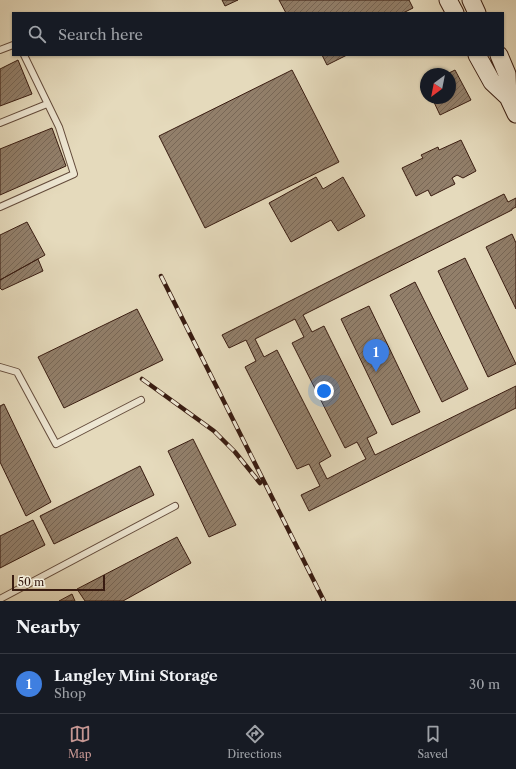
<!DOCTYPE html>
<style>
body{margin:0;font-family:"Libre Caslon Text",serif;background:#20242c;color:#f1f3f6}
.compass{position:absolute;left:420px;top:68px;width:36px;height:36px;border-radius:50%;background:#171b24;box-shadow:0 1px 3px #0004;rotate:212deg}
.scale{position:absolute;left:12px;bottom:10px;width:93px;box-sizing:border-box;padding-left:4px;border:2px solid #391c11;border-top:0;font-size:11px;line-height:14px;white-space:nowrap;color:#391c11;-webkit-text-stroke:3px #eee7d3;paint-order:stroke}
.you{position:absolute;left:324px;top:391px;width:14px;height:14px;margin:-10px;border:3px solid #fff;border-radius:50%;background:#1a73e8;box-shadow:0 0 0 6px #1a73e833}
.badge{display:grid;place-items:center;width:26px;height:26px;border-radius:50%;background:#c59692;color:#fff;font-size:13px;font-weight:700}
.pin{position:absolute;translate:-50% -33px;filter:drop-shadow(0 1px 2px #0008)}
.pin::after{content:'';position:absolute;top:21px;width:14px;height:12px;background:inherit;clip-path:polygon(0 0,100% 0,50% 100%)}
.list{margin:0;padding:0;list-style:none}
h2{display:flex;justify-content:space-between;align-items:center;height:52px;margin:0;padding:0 16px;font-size:17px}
h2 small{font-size:13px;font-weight:400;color:#9ea1a6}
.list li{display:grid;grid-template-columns:26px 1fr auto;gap:12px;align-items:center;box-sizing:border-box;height:60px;padding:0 16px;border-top:1px solid #363941}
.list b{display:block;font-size:15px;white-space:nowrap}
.list p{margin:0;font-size:13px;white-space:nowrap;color:#9ea1a6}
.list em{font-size:13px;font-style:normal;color:#9ea1a6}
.icon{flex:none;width:22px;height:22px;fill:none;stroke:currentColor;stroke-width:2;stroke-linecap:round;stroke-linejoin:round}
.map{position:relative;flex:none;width:516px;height:601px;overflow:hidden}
.search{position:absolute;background:#171b24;box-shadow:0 1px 3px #0004;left:12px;right:12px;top:12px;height:44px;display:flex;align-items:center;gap:10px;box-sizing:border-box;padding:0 14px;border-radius:0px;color:#9ea1a6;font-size:15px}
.sheet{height:112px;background:#171b24}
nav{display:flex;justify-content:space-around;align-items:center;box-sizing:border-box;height:56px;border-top:1px solid #363941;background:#171b24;font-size:11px;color:#9ea1a6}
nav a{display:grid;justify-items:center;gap:2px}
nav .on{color:#c59692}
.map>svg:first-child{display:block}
</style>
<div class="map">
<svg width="516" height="601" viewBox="0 0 516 601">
<defs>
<pattern id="building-hatch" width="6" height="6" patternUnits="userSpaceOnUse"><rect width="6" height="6" fill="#927f6a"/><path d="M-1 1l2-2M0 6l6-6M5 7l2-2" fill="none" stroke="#786756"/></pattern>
</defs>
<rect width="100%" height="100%" fill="#e5dabc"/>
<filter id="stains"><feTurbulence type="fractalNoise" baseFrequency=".005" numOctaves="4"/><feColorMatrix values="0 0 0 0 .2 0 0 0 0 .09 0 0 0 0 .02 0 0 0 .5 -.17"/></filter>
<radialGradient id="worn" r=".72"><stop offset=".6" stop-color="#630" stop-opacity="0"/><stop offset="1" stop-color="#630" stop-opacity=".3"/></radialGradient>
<path fill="url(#building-hatch)" stroke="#391c11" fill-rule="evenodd" d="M222,0H238L225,6Z
M279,0H409L413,8L403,13H286Z
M322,55H347L327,65Z
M18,60L32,94L0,106V69Z
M292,70L339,162L205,228L159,136Z
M455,70L471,100L440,115L432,98H450V74H447Z
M52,128L66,166L0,195V149Z
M461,140L476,171L463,178L457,175L452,178L455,184L431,196L428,190L416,196L402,168L423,158L421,155L438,147L439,150Z
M316,177L323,189L343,177L365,216L338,231L331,220L291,242L269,203Z
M504,194L508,202L516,198V207L512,209V210L303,315L312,332L324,326L377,433L367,438L375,455L516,386V408L309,511L301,495L320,486L309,464L297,469L245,367L256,361L246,340L229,348L222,335ZM295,319L304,337L292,343L345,448L357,442L366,459L327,479L319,463L331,456L277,350L264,357L255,339Z
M27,222L45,255L0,280V235Z
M512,234L516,243V309L486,247Z
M465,258L516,364L488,377L438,271Z
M38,259L43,271L2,290L0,288V280Z
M415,282L468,389L442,402L390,295Z
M369,306L420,412L392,425L341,319Z
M137,309L163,360L64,408L38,357Z
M4,404L51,502L26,516L0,462V406Z
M193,439L236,525L209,537L168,451Z
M140,466L154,495L54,544L40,516Z
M33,520L45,545L0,568V536Z
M177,537L191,563L123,601H85L77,589Z
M72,594L75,601H59Z"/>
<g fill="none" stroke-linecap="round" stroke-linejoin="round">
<defs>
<path id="lane" d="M0,50L13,45
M0,123L47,104
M0,207L74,174L59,127L24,55
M0,367L17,372L56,444L141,400
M0,599L175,506"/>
<path id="secondary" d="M448,0L455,13
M471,0L477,13
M477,55L492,82L508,97L516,114
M499,55L507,74L508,97"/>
</defs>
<use href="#lane" stroke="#644c3c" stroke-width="8"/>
<use href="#secondary" stroke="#391c11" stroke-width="19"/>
<use href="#lane" stroke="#eee7d3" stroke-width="6"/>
<use href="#secondary" stroke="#eee7d3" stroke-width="17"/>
<defs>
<path id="rail" d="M161,276L324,601
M142,379L214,431L235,452L260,483"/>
</defs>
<use href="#rail" stroke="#391c11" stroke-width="4.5"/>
<use href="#rail" stroke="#eee7d3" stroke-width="3" stroke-dasharray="9" stroke-linecap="butt"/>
</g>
<rect width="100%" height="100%" filter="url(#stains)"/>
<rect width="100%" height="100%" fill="url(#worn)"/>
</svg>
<svg class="compass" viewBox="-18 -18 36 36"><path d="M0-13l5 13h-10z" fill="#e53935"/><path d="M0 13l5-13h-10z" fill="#9ea1a6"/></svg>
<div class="scale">50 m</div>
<div class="you"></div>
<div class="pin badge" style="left:376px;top:372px;background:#3f7fe0">1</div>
<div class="search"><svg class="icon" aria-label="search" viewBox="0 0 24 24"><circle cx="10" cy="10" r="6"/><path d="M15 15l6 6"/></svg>Search here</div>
</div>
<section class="sheet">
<h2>Nearby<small></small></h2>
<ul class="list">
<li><span class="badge" style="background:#3f7fe0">1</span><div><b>Langley Mini Storage</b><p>Shop</p></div><em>30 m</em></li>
</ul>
</section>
<nav>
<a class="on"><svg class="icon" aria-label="map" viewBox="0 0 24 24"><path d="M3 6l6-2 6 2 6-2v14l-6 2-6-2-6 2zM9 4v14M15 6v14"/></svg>Map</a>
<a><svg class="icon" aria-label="directions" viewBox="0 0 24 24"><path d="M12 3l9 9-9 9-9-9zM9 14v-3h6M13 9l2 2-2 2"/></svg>Directions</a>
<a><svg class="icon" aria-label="saved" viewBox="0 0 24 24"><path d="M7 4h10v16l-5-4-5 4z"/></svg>Saved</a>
</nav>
